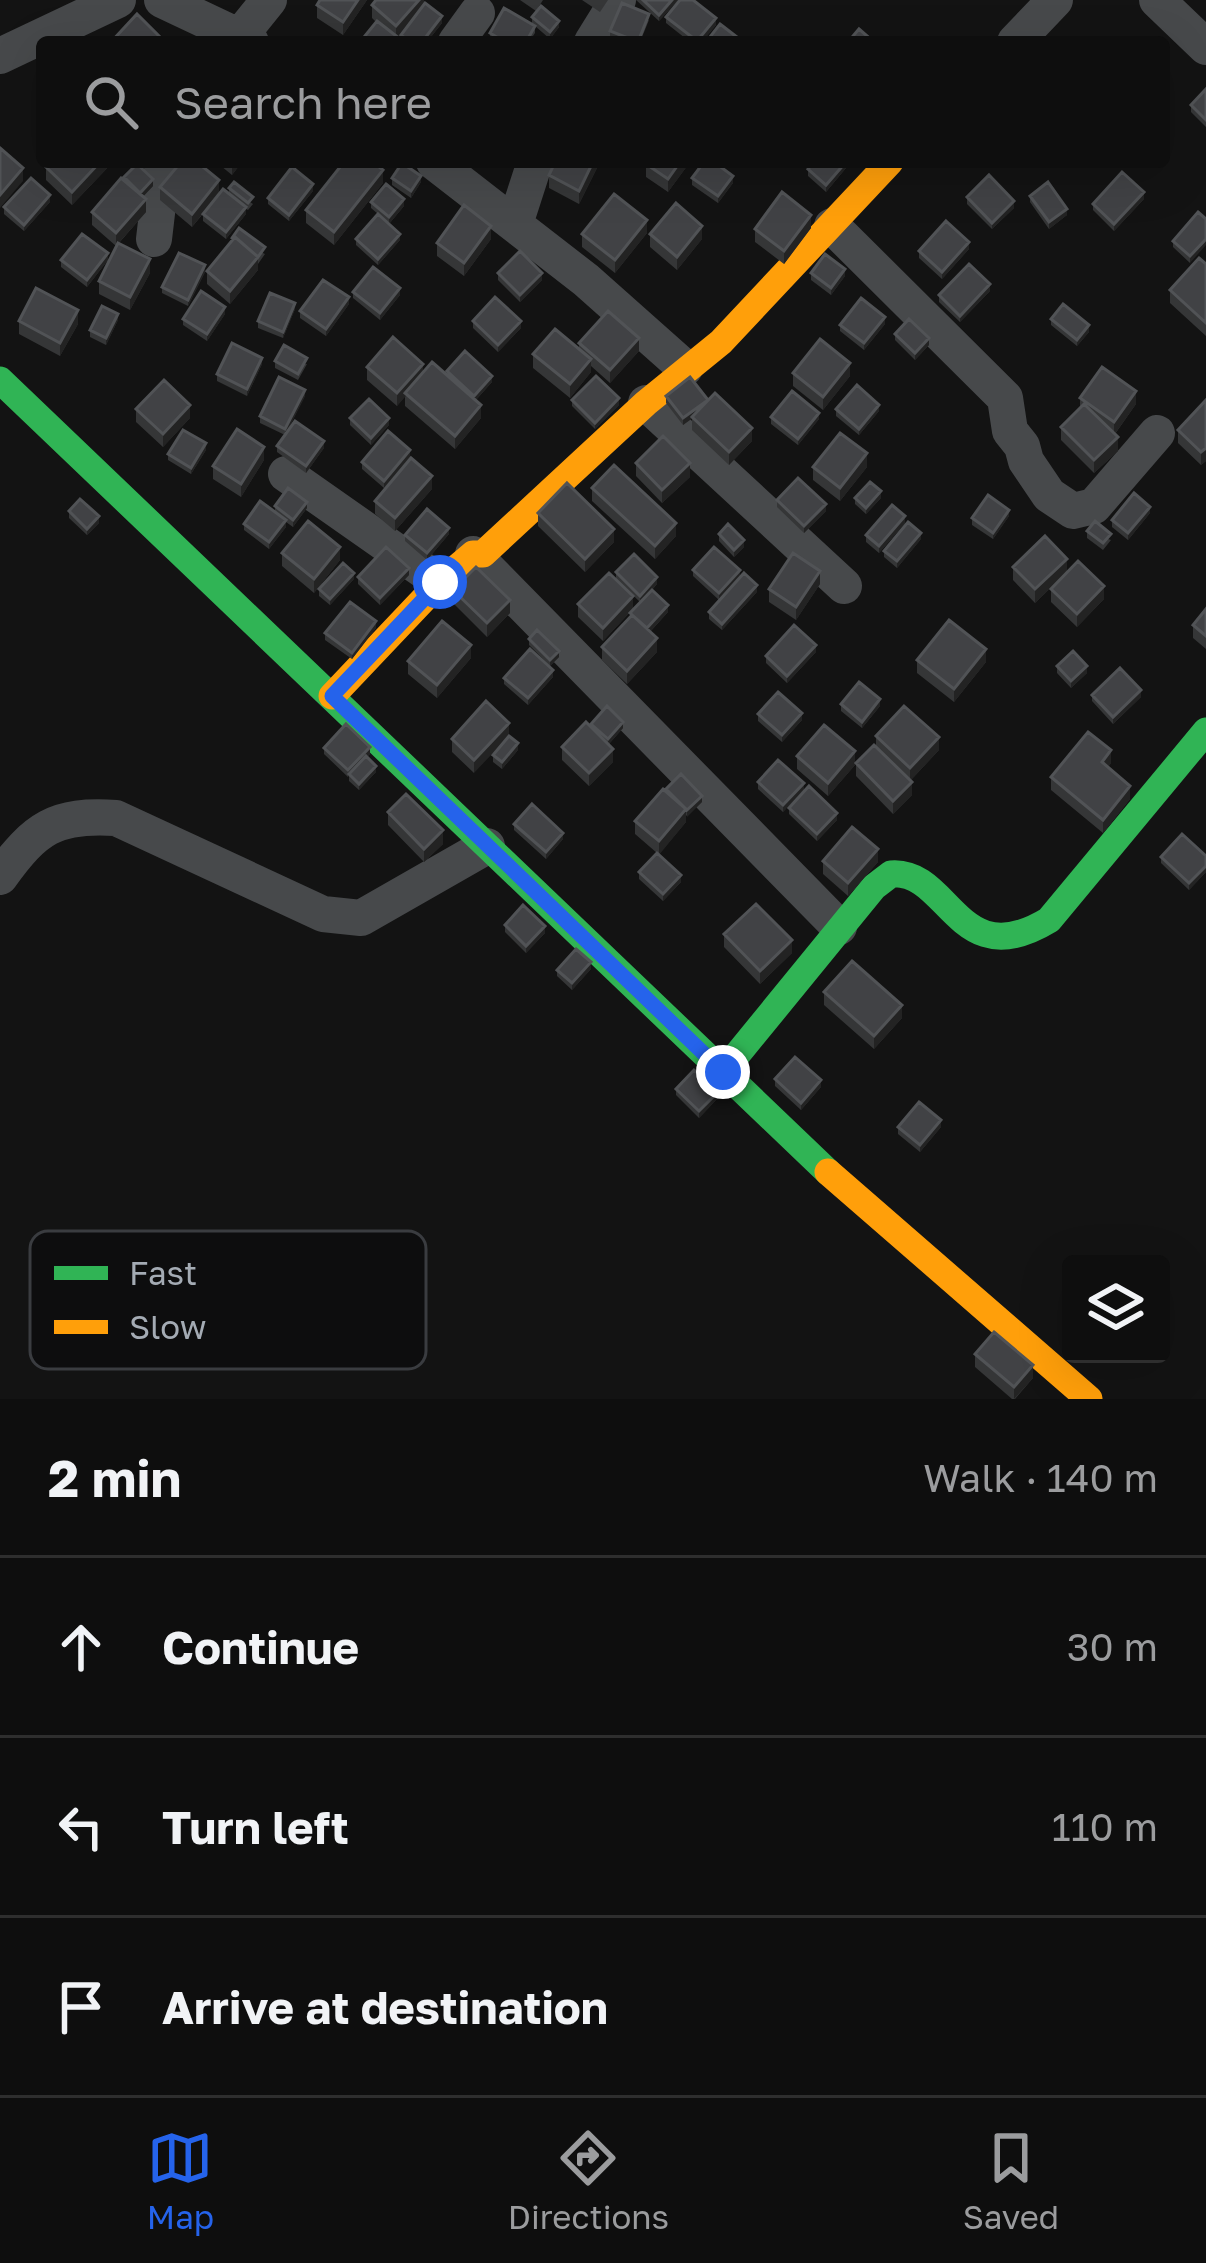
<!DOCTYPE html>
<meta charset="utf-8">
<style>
body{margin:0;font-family:"Golos Text",sans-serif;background:#1c1c1c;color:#f1f3f6}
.controls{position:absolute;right:36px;bottom:36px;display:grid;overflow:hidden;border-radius:12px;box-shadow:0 12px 48px #0002}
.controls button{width:108px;height:108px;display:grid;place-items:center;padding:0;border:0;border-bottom:3px solid #2e2e2e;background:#0e0e0e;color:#f1f3f6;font:60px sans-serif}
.stop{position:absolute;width:36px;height:36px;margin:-27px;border:9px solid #2563eb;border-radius:50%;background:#fff}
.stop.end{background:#2563eb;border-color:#fff;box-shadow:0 3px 12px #0008}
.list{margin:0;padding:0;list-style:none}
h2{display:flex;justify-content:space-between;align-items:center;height:156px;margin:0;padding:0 48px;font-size:51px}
h2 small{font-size:39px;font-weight:400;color:#9b9c9e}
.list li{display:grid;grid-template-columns:78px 1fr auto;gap:36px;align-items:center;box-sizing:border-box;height:180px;padding:0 48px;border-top:3px solid #2e2e2e}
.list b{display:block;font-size:45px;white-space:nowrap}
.list em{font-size:39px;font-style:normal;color:#9b9c9e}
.icon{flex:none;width:66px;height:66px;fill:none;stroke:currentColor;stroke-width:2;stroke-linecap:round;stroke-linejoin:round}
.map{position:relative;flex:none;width:1206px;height:1399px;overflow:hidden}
.search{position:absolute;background:#0e0e0e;box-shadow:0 12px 48px #0002;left:36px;right:36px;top:36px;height:132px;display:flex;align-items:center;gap:30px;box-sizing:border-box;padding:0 42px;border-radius:12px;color:#9b9c9e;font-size:45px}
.sheet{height:696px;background:#0e0e0e}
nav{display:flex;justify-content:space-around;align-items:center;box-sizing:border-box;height:168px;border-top:3px solid #2e2e2e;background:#0e0e0e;font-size:33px;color:#9b9c9e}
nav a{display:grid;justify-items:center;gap:6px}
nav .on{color:#2563eb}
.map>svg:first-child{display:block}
</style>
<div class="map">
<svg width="1206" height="1399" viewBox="0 0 1206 1399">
<rect width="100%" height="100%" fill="#131313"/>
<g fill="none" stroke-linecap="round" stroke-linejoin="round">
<path stroke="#47494b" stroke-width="36" d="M162,0L251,42
M1157,0L1206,47
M235,42L269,0
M456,42L477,13
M592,42L618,0
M1015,42L1055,0
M0,56L118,0
M434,162L586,280L685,368
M515,224L535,162
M832,226L1005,398L1010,431L1022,446L1026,461L1049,495L1073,511L1094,506L1157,433
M154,239L163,162
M646,403L844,586
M286,474L440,582
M473,554L839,927
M0,877C35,828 55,814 116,818L323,914L361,918L487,846"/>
<path stroke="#30b455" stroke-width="27" d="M0,380L828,1172
M723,1072L874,887L891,874C950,869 957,976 1049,920L1206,731"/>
<path stroke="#ff9f0a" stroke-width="27" d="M332,696L440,582L473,554H483L646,403L721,342L890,162
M828,1172L1089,1399"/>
</g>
<path fill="#353637" d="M320,0H367L343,35L317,18V5Z
M424,0V5L442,23L427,42H360L376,22L372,18V5Z
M520,0H543L536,11Z
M582,0H608L600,12Z
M636,0H678L659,21Z
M532,17L559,27L550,39L535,26V33L529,42H494L490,39V33L532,24Z
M666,17L716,25L702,42H690L666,23Z
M649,20L640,42H620L610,38V31Z
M1206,89V127L1191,112V105Z
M51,162H113L72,205L46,180V167Z
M216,162H242L232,175Z
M555,162H600L579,204L549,188V175Z
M690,162L668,192L646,177V164Z
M814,162H851L826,192L808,176V169Z
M124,177L153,186L143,196L146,212L119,243L150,273L130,310L99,294V281L116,246L92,225V212L124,181Z
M392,178L421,182L411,198L392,185Z
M692,178L733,183L718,203L692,185Z
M383,183L334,245L306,223V210Z
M160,187L219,193H229V188L253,204L248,210L246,209V214L226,239L203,221V214L217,197L192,227L160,200Z
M313,191L289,221L268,204V198Z
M1030,196L1067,215L1049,229L1030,202Z
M967,197L1014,208L992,229L967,204Z
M1144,199L1114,231L1093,210V204Z
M50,202L24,231L4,214V207Z
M371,202L404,206L389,224L400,240L378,265L356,245V239L378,214L371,208Z
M1198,212L1190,263L1173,247V241Z
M811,228L784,264L755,242V229Z
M647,233L615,273L582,247V234Z
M650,234L702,239L677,270L650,247Z
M232,238L265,254L258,264V270L230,304L207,284V271L232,241Z
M491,239L464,276L437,256V243Z
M969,249L942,279L919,258V251Z
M61,260H108L87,287L61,267Z
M1206,264V336L1170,303V290Z
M205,272L188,306L162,293V287Z
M498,273L542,280L520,302L498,280Z
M811,273L845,276L831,295L811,280Z
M990,291L960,322L939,302V295Z
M353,292L400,295L380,320L353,298Z
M349,304L326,336L300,318V311Z
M295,309L283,338L258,328V321Z
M225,314L207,341L183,325V319Z
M1051,319L1089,332L1077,346L1051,325Z
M118,320L106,345L90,337V330Z
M19,321L78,324L60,356L19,334Z
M473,321L521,328L498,352L473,328Z
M885,324L864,350L840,331V325Z
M895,334L929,345L915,360L895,340Z
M579,343L639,351L610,383L591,366V372L570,398L533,368V354L579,349Z
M275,361L307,364L298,380L275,368Z
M262,364L247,396L217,381V374Z
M367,367L447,375V371L492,382L476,400L481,418L455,449L405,406V396L397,406L367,380Z
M793,373L850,376L823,410L793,386Z
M305,396L286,433L324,448L306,473L277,452V446L285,435L260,423V416Z
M666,396L708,401L752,441L729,465L692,430V418L683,425L666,403Z
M1080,398L1136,404L1115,434L1118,451L1094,473L1061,440V427L1080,408Z
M572,400L619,405L595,429L572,406Z
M1206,400V461L1201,465L1178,443V430Z
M136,409L190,418L163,447L136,422Z
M836,409L879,411L859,435L836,416Z
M771,417L819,419L798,445L771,424Z
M350,418L389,425L371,445L350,425Z
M206,450L191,474L168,460V454Z
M410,457L384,488L362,469V462Z
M264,460L241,497L213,479V466Z
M636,463L690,477L662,503L636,476Z
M813,467H867L840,501L813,480Z
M592,488L676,536L655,559L592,501Z
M432,489L395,531L375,514V501Z
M855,498H881L866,514L855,504Z
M777,500L826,511L804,533L777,507Z
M275,506L307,508L293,527L286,522V527L269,549L244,530V524L275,511Z
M69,511L99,523L87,535L69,518Z
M538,513L614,542L585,572L538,526Z
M1150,513L1128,540L1112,527V520Z
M1009,516L993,539L972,525V518Z
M905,523L879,553L866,542V535Z
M1087,531L1111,540L1103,550L1087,538Z
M449,534L427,560L405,541V535Z
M719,534L744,547L734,557L719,541Z
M921,539L897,568L884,557V551Z
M282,553L340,560L314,593L282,566Z
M1013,567L1067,572L1035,603L1013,580Z
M693,570H740L719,600L693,576Z
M616,572L657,584L652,590L668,612L650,632L657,652L627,684L602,660V647L630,617V613L640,602L616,579Z
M409,575L380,605L358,584V577Z
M354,579L330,605L319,596V589Z
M820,584L796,620L769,602V589Z
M1051,589L1104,599L1077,627L1051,602Z
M453,590L510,613L487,637L453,603Z
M757,592L722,630L709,619V612Z
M578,604L633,609L603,641L578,617Z
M1206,609V649L1193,638V625Z
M376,628L352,659L325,640V633Z
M529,639L559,657L550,666L529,645Z
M816,652L787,683L766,663V656Z
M471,658L437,698L408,674V661Z
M917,660L986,662L954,702L917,673Z
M1057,666L1087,673L1071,688L1057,673Z
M553,677L528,705L504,684V678Z
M1092,695L1141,697L1113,724L1092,701Z
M486,701L474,773L452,752V739Z
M841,704L880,706L862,728L841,711Z
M758,714L802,720L782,742L758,721Z
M591,724L623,728L609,744L613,762L589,786L562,760V747L591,727Z
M876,736L939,750L910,781L912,795L893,814L856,776V763L876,747Z
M324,748L370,754L367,757L376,772L359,790L349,781V775L348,777L324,754Z
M518,750L502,769L493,762V755Z
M797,756L855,765L828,796L797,769Z
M1111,763L1108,767L1130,799L1103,833L1051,790V777Z
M758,782L804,789L783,812L758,789Z
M702,802L686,816V822L659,854L681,882L663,901L639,879V872L657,853L635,834V821Z
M789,808L837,820L817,841L789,814Z
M388,812L443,844L424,862L388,825Z
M514,824L563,839L546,859L514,830Z
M1206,856V872L1189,890L1161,863V857Z
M823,861L878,862L848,896L823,874Z
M505,925L545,933L526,953L505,932Z
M724,934L792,953L760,984L724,947Z
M591,969L572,990L557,976V970Z
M824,992L902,1018L874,1049L824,1005Z
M775,1079L821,1087L801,1110L775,1086Z
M676,1089L718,1098L699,1118L676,1095Z
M898,1127H941L920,1152L898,1134Z
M975,1354L1033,1378L1015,1399H1012L975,1367Z"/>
<path fill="#232323" d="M358,0H367L343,35V22Z
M419,0H424V7L396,39V26Z
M672,0H678L659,21V15Z
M442,16V23L427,42H422Z
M716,18V25L702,42L697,41Z
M559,21V27L550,39V32Z
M100,162H113L72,205V192Z
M232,162H242L232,175Z
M593,162H600L579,204V191Z
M680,162H690L668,192V179Z
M846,162H851L826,192V185Z
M23,168V181L0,208V195Z
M383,170V183L334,245V232Z
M421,176V182L411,198V191Z
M733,176V183L718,203V196Z
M153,179V186L140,200V193Z
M219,180V193L192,227V214Z
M313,184V191L289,221V215Z
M1144,192V199L1114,231V224Z
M50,195V202L24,231V225Z
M146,199V212L116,246V233Z
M404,199V206L389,224V217Z
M1014,201V208L992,229V223Z
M246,207V214L226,239V232Z
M1067,209V215L1049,229V222Z
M811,215V228L784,264V251Z
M647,220V233L615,273V260Z
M491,226V239L464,276V263Z
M702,226V239L677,270V257Z
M400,234V240L378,265V259Z
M1206,239V245L1190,263V256Z
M969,242V249L942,279V272Z
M108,253V260L87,287V280Z
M258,257V270L230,304V291Z
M150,259V273L130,310V297Z
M205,265V272L188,306V300Z
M845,269V276L831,295V288Z
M542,273V280L520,302V295Z
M990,284V291L960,322V316Z
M400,288V295L380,320V313Z
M349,297V304L326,336V329Z
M295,303V309L283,338V332Z
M225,307V314L207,341V334Z
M78,310V324L60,356V343Z
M118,314V320L106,345V338Z
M885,317V324L864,350V343Z
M521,321V328L498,352V345Z
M1089,325V332L1077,346V340Z
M639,338V351L610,383V370Z
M929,338V345L915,360V353Z
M262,358V364L247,396V389Z
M591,359V372L570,398V384Z
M850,363V376L823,410V397Z
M423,364V377L397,406V393Z
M492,376V382L474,402V396Z
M305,390V396L285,436V429Z
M1136,391V404L1114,435V422Z
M619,398V405L595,429V423Z
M708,400V407L683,425V418Z
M190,405V418L163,447V434Z
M481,405V418L455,449V436Z
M879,405V411L859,435V429Z
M819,413V419L798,445V439Z
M389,418V425L371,445V438Z
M752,428V441L729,465V452Z
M1118,437V451L1094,473V460Z
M324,441V448L306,473V466Z
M206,443V450L191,474V468Z
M264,447V460L241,497V484Z
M1206,448V461L1201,465V452Z
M410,450V457L384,488V481Z
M867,453V467L840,501V488Z
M690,463V477L662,503V490Z
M432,476V489L395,531V518Z
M881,491V498L866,514V508Z
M307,502V508L293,527V520Z
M826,504V511L804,533V526Z
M1150,507V513L1128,540V533Z
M1009,510V516L993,539V533Z
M99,516V523L87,535V529Z
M905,516V523L879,553V546Z
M286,520V527L269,549V542Z
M676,523V536L655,559V546Z
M449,528V534L427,560V553Z
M614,529V542L585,572V559Z
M921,533V539L897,568V561Z
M744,540V547L734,557V550Z
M340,547V560L314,593V579Z
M1067,559V572L1035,603V589Z
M409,568V575L380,605V598Z
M740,570V577L719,600V593Z
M820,571V584L796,620V607Z
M354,573V579L330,605V599Z
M657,577V584L640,602V596Z
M757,585V592L722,630V624Z
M1104,586V599L1077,627V614Z
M633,596V609L603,641V628Z
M510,600V613L487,637V623Z
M668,605V612L647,635V628Z
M376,621V628L352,659V653Z
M657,638V652L627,684V671Z
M471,645V658L437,698V685Z
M816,645V652L787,683V676Z
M986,649V662L954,702V689Z
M559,651V657L550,666V660Z
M1087,666V673L1071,688V681Z
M553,670V677L528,705V698Z
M1141,690V697L1113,724V717Z
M880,699V706L862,728V722Z
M802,713V720L782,742V735Z
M623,722V728L608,745V739Z
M509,723V736L474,773V760Z
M939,737V750L910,781V768Z
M518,743V750L502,769V762Z
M370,747V754L348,777V770Z
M613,749V762L589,786V773Z
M1111,750V763L1102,775V762Z
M855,751V765L828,796V783Z
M376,766V772L359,790V784Z
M912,782V795L893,814V801Z
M804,783V789L783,812V805Z
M1130,786V799L1103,833V820Z
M702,796V802L687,817V810Z
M686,809V822L659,855V841Z
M837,813V820L817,841V834Z
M443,830V844L424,862V849Z
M563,833V839L546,859V852Z
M878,849V862L848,896V883Z
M1206,866V872L1189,890V883Z
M681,875V882L663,901V894Z
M545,926V933L526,953V946Z
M792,940V953L760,984V971Z
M591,962V969L572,990V983Z
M902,1005V1018L874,1049V1036Z
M821,1080V1087L801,1110V1103Z
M718,1092V1098L699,1118V1111Z
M941,1120V1127L920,1152V1145Z
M1033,1365V1378L1014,1399V1387Z"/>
<path fill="#414245" stroke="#515356" stroke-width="3" d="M320,0H358L343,22L317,5Z
M376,0H419L396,26L372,5Z
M643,0H672L659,15Z
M680,0H693L716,18L697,41L666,17Z
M425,3L442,16L422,42H410L401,35Z
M622,3L649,14L638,42L610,31Z
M541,6L559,21L550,32L532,17Z
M504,8L535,26L526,42H505L490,33Z
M137,14L159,36L153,42H111Z
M377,21L404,42H360Z
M720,24L742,41L741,42H706Z
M859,29L874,42H848Z
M1206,89V120L1191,105Z
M0,148L23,168L0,195Z
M51,162H100L72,192L46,167Z
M181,162H197L219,180L192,214L160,187Z
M344,162H373L383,170L334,232L306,210Z
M555,162H593L579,191L549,175Z
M647,162H680L668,179L646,164Z
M704,162H714L733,176L718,196L692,178Z
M814,162H846L826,185L808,169Z
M402,163L421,176L411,191L392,178Z
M137,164L153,179L140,193L124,177Z
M292,167L313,184L289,215L268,198Z
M1122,172L1144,192L1114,224L1093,204Z
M989,175L1014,201L992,223L967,197Z
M31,178L50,195L24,225L4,207Z
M121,178L146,199L116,233L92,212Z
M234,182L253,197L248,203L229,188Z
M1048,182L1067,209L1049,222L1030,196Z
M386,184L404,199L389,217L371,202Z
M223,189L246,207L226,232L203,214Z
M782,192L811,215L784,251L755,229Z
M614,194L647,220L615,260L582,234Z
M676,203L702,226L677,257L650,234Z
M464,205L491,226L464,263L437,243Z
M1198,212L1206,219V239L1190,256L1173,241Z
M378,214L400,234L378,259L356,239Z
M946,221L969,242L942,272L919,251Z
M239,228L265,247L258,257L235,237L233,239L232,238Z
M82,234L108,253L87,280L61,260Z
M235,237L258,257L230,291L207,271Z
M118,243L150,259L130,297L99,281Z
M520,251L542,273L520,295L498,273Z
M179,253L205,265L188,300L162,287Z
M825,254L845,269L831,288L811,273Z
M1199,258L1206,264V323L1170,290Z
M969,264L990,284L960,316L939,295Z
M373,267L400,288L380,313L353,292Z
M323,280L349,297L326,329L300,311Z
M36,288L78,310L60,343L19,321Z
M201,291L225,307L207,334L183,319Z
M270,293L295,303L283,332L258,321Z
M495,297L521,321L498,345L473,321Z
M861,298L885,317L864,343L840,325Z
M1063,304L1089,325L1077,340L1051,319Z
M102,306L118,314L106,338L90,330Z
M608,311L639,338L610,370L579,343Z
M909,319L929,338L915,353L895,334Z
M555,329L591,359L570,384L533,354Z
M393,337L423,364L397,393L367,367Z
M820,339L850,363L823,397L793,373Z
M232,343L262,358L247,389L217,374Z
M284,345L307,358L298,374L275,361Z
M465,351L492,376L474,396L447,371Z
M432,362L481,405L455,436L405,393Z
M1102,367L1136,391L1114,422L1080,398Z
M596,376L619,398L595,423L572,400Z
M279,377L305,390L285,429L260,416Z
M690,377L708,400L683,418L666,396Z
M164,380L190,405L163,434L136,409Z
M857,385L879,405L859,429L836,409Z
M792,391L819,413L798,439L771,417Z
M715,393L752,428L729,452L692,417Z
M369,399L389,418L371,438L350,418Z
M1206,400V448L1201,452L1178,430Z
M1084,404L1118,437L1094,460L1061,427Z
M295,421L324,441L306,466L277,446Z
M237,429L264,447L241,484L213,466Z
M183,430L206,443L191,468L168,454Z
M388,431L410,450L384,481L362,462Z
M840,433L867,453L840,488L813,467Z
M663,436L690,463L662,490L636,463Z
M411,458L432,476L395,518L375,501Z
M614,465L676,523L655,546L592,488Z
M798,478L826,504L804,526L777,500Z
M870,482L881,491L866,508L855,498Z
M567,483L614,529L585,559L538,513Z
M288,488L307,502L293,520L275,506Z
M1134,493L1150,507L1128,533L1112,520Z
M988,495L1009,510L993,533L972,518Z
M80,499L99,516L87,529L69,511Z
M260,501L286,520L269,542L244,524Z
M892,505L905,516L879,546L866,535Z
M427,509L449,528L427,553L405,535Z
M308,521L340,547L314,579L282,553Z
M1095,521L1111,534L1103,543L1087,531Z
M908,522L921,533L897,561L884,551Z
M728,524L744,540L734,550L719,534Z
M1045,536L1067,559L1035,589L1013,567Z
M386,547L409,568L380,598L358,577Z
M714,547L740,570L719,593L693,570Z
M793,553L820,571L796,607L769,589Z
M634,554L657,577L640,596L616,572Z
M1078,561L1104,586L1077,614L1051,589Z
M343,563L354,573L330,599L319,589Z
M476,567L510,600L487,623L453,590Z
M609,573L633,596L603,628L578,604Z
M744,573L757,585L722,624L709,612Z
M652,590L668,605L647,628L630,613Z
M350,602L376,621L352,653L325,633Z
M1206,609V636L1193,625Z
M632,615L657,638L627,671L602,647Z
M949,620L986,649L954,689L917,660Z
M442,621L471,645L437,685L408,661Z
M794,625L816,645L787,676L766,656Z
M537,630L559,651L550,660L529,639Z
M530,649L553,670L528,698L504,678Z
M1073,651L1087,666L1071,681L1057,666Z
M1120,668L1141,690L1113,717L1092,695Z
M859,682L880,699L862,722L841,704Z
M778,692L802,713L782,735L758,714Z
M486,701L509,723L474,760L452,739Z
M607,706L623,722L608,739L591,724Z
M904,706L939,737L910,768L876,736Z
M586,722L613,749L589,773L562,747Z
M346,724L370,747L348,770L324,748Z
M824,725L855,751L828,783L797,756Z
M1088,732L1111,750L1102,762L1130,786L1103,820L1051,777Z
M509,736L518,743L502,762L493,755Z
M874,745L912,782L893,801L856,763Z
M366,756L376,766L359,784L349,774Z
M778,760L804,783L783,805L758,782Z
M681,774L702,796L687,810L666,789Z
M809,786L837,813L817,834L789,808Z
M663,789L686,809L659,841L635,821Z
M406,794L443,830L424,849L388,812Z
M532,804L563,833L546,852L514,824Z
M852,827L878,849L848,883L823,861Z
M1182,834L1206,856V866L1189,883L1161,857Z
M657,853L681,875L663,894L639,872Z
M756,904L792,940L760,971L724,934Z
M523,905L545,926L526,946L505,925Z
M576,949L591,962L572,983L557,970Z
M852,961L902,1005L874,1036L824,992Z
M795,1057L821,1080L801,1103L775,1079Z
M694,1070L718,1092L699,1111L676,1089Z
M919,1102L941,1120L920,1145L898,1127Z
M994,1332L1033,1365L1014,1387L975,1354Z"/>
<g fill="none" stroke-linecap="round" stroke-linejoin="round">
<path stroke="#2563eb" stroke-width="15" d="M440,582L332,696L723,1072"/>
</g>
<rect x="30" y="1231" width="396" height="138" rx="18" fill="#0d0d0e" stroke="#3a3c40" stroke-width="3"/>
<rect x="54" y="1266" width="54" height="14" fill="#30b455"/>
<rect x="54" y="1320" width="54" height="14" fill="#ff9f0a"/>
<g font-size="33" fill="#a4abb4">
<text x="129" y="1285">Fast</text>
<text x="129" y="1339">Slow</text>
</g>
</svg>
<div class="controls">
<button><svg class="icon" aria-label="layers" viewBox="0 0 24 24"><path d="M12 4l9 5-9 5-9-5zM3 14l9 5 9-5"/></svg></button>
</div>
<div class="stop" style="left:440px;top:582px"></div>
<div class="stop end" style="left:723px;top:1072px"></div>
<div class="search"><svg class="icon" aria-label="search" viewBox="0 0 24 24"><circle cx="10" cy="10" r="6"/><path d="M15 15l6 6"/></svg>Search here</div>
</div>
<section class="sheet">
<h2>2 min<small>Walk · 140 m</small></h2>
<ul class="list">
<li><svg class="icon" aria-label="ahead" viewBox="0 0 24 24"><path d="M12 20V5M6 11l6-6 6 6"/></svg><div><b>Continue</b></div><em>30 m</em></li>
<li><svg class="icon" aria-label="left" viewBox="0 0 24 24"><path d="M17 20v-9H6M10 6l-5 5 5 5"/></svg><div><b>Turn left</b></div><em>110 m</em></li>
<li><svg class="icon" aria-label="arrive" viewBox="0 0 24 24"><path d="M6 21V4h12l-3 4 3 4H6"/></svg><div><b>Arrive at destination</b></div></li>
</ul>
</section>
<nav>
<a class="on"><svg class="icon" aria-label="map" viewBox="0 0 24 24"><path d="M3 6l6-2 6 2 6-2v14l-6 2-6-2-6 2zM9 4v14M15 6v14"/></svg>Map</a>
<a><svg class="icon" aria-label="directions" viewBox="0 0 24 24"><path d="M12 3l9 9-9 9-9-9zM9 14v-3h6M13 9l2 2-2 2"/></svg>Directions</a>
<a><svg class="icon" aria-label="saved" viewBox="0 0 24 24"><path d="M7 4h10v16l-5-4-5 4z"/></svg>Saved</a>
</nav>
